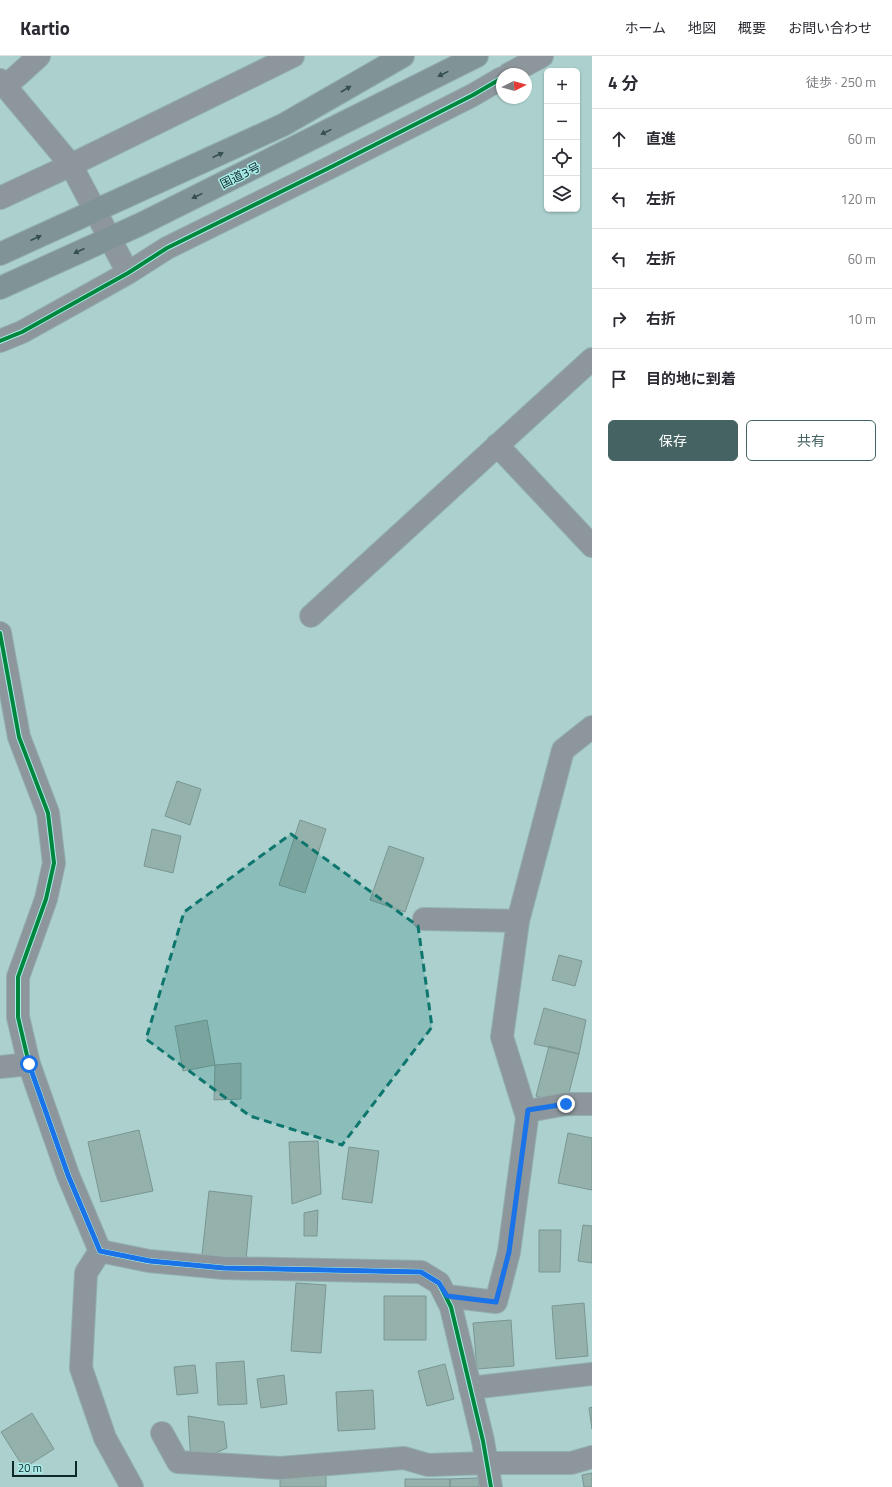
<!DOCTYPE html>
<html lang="ja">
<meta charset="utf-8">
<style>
body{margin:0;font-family:"Titillium Web","Noto Sans JP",sans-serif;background:#f2f2f3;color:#2b2b33}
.controls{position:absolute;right:12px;top:12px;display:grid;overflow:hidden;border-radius:6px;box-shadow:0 1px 3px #0004}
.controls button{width:36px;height:36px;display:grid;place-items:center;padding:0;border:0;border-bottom:1px solid #e1e1e2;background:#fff;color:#2b2b33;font:20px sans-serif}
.compass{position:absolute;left:496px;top:12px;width:36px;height:36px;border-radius:50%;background:#fff;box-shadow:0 1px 3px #0004;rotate:84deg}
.scale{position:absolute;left:12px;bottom:10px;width:65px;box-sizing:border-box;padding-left:4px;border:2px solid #0c2828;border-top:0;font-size:11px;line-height:14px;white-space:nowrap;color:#0c2828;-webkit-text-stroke:3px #a9ecea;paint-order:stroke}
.stop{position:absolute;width:12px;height:12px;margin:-9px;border:3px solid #1a73e8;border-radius:50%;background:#fff}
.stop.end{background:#1a73e8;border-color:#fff;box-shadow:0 1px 4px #0008}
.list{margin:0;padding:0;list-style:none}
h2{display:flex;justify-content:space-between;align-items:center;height:52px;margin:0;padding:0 16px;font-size:17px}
h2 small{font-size:13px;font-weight:400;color:#7c7c81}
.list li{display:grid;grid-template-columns:26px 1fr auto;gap:12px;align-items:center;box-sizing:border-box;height:60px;padding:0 16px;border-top:1px solid #e1e1e2}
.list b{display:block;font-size:15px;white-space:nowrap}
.list em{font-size:13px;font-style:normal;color:#7c7c81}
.actions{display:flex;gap:8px;padding:12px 16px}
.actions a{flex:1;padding:9px 0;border:1px solid #446362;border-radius:6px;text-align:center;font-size:14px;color:#446362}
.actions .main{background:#446362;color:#fff}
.icon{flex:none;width:22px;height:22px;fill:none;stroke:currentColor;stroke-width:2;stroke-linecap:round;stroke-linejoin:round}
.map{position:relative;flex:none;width:592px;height:1431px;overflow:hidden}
header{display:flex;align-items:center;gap:24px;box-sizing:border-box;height:56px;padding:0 20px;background:#fff;border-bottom:1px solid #e1e1e2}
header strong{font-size:19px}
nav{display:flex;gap:22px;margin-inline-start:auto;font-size:14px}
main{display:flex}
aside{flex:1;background:#fff}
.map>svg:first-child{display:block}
</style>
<header>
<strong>Kartio</strong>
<nav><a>ホーム</a><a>地図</a><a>概要</a><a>お問い合わせ</a></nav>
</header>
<main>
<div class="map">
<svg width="592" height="1431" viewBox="0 0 592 1431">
<rect width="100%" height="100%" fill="#abd0ce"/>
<path fill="#95b1ac" stroke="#7a9692" d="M177,725L201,733L190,769L165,760Z
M300,764L326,773L305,837L279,829Z
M152,773L181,780L173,817L144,810Z
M389,790L424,802L405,856L370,844Z
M559,899L582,905L575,930L552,924Z
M544,952L586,964L579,998L534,988Z
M207,964L215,1009L183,1015L175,970Z
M549,990L579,998L566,1048L536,1040Z
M241,1007V1043L214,1044L215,1009Z
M139,1074L153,1135L101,1146L88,1086Z
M568,1077L592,1082V1134L558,1127Z
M318,1085L321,1138L292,1148L289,1086Z
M349,1091L379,1095L372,1147L342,1143Z
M209,1135L252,1140L246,1204L202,1199Z
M318,1154L317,1180H304V1157Z
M583,1169L592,1170V1207L578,1205Z
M539,1174H561L560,1216H539Z
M296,1227L326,1229L321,1297L291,1295Z
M384,1240H426V1284H384Z
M584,1247L588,1300L556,1303L552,1250Z
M511,1264L514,1310L477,1313L473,1267Z
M244,1305L247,1348L218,1349L216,1307Z
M445,1308L454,1343L427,1350L418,1315Z
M195,1309L198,1337L177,1339L174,1311Z
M284,1319L287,1348L261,1352L257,1323Z
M373,1334L375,1373L338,1375L336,1336Z
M592,1351V1373L589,1352Z
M32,1357L54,1393L24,1412L1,1376Z
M188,1360L224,1366L227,1392L191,1407Z
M280,1412H326V1431H280Z
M592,1417V1431H584L582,1419Z
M478,1422L479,1431H450V1423Z
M405,1423H450V1431H405Z"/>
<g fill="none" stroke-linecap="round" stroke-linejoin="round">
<defs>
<path id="minor" d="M509,18L542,0
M0,24L71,109L128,217
M6,30L39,0
M0,142L71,109L293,0
M0,285L22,276L128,217L167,192L331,111L473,39L502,22
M497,389L592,490
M311,560L592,303
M0,577L19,681L48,757L54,807L46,843L18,921V961L29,1008L68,1119L100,1195
M424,863L518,865
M0,1011L29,1008
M527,1061L502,981L518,865L563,694L592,671
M100,1195L149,1205L224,1212L421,1216L439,1227L451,1251L483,1385L491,1431
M100,1195L86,1217L81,1312L105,1382L132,1431
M447,1240L496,1246L509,1196L528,1055L566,1048H592
M470,1332L592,1318
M162,1377L178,1406L280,1412L404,1402L428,1409L486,1407H571L592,1401"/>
<path id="highway" d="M0,198L283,69L403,0
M0,232L141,168L477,0"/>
</defs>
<use href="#minor" stroke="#92aeae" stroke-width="24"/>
<use href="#highway" stroke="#92aeae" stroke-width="24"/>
<use href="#minor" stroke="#8c969b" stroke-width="22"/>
<use href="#highway" stroke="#809497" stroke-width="22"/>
<defs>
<path id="cycleway" d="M0,285L22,276L128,217L167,192L331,111L473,39L502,22
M0,577L19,681L48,757L54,807L46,843L18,921V961L29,1008L68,1119L100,1195L149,1205L224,1212L421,1216L439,1227L451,1251L483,1385L491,1431"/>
</defs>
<use href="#cycleway" stroke="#a9ecea" stroke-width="6"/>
<use href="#cycleway" stroke="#00873e" stroke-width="4"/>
</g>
<defs><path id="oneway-solid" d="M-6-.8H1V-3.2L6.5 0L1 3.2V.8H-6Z"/></defs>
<g fill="#354e4f">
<use href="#oneway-solid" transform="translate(443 18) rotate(154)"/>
<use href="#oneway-solid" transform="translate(346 33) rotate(-30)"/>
<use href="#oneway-solid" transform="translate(326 76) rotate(154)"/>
<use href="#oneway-solid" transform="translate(218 99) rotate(-25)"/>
<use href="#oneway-solid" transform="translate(197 140) rotate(154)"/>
<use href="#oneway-solid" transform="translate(36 182) rotate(-24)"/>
<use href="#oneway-solid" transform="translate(79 195) rotate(155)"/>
</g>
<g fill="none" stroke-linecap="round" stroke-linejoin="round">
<path stroke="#1a73e8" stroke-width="5" d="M29,1008L68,1119L100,1195L150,1205L224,1212L421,1216L439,1227L447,1240L496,1246L509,1196L528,1054L566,1048"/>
</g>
<path fill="#0f766e" fill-opacity="0.2" stroke="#0f766e" stroke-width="3" stroke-dasharray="8 5" stroke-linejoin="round" d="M291,778L418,870L432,971L342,1089L250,1060L146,983L184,856Z"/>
<g text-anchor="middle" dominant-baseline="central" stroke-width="3" stroke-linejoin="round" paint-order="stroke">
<g font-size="12" fill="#0c2828" stroke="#a9ecea">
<text transform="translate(240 119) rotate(-26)">国道3号</text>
</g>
</g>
</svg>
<div class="controls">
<button>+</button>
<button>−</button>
<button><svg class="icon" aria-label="locate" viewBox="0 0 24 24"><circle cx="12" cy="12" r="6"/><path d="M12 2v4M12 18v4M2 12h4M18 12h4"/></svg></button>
<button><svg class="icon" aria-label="layers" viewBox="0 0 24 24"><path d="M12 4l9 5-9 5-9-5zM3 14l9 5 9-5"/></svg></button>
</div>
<svg class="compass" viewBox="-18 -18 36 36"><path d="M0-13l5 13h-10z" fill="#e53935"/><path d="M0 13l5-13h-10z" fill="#7c7c81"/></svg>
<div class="scale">20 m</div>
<div class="stop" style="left:29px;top:1008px"></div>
<div class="stop end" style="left:566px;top:1048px"></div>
</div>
<aside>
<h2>4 分<small>徒歩 · 250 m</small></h2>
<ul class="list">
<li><svg class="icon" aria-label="ahead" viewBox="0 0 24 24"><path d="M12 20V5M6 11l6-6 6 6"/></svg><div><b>直進</b></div><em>60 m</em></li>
<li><svg class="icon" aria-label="left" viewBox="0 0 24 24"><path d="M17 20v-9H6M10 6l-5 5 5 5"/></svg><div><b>左折</b></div><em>120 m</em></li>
<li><svg class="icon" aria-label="left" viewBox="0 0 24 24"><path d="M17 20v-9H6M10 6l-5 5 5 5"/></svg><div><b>左折</b></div><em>60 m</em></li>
<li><svg class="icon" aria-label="right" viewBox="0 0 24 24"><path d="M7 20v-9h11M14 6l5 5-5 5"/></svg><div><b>右折</b></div><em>10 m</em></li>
<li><svg class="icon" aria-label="arrive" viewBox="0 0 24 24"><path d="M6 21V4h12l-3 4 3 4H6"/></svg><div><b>目的地に到着</b></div></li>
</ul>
<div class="actions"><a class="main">保存</a><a>共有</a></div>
</aside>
</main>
